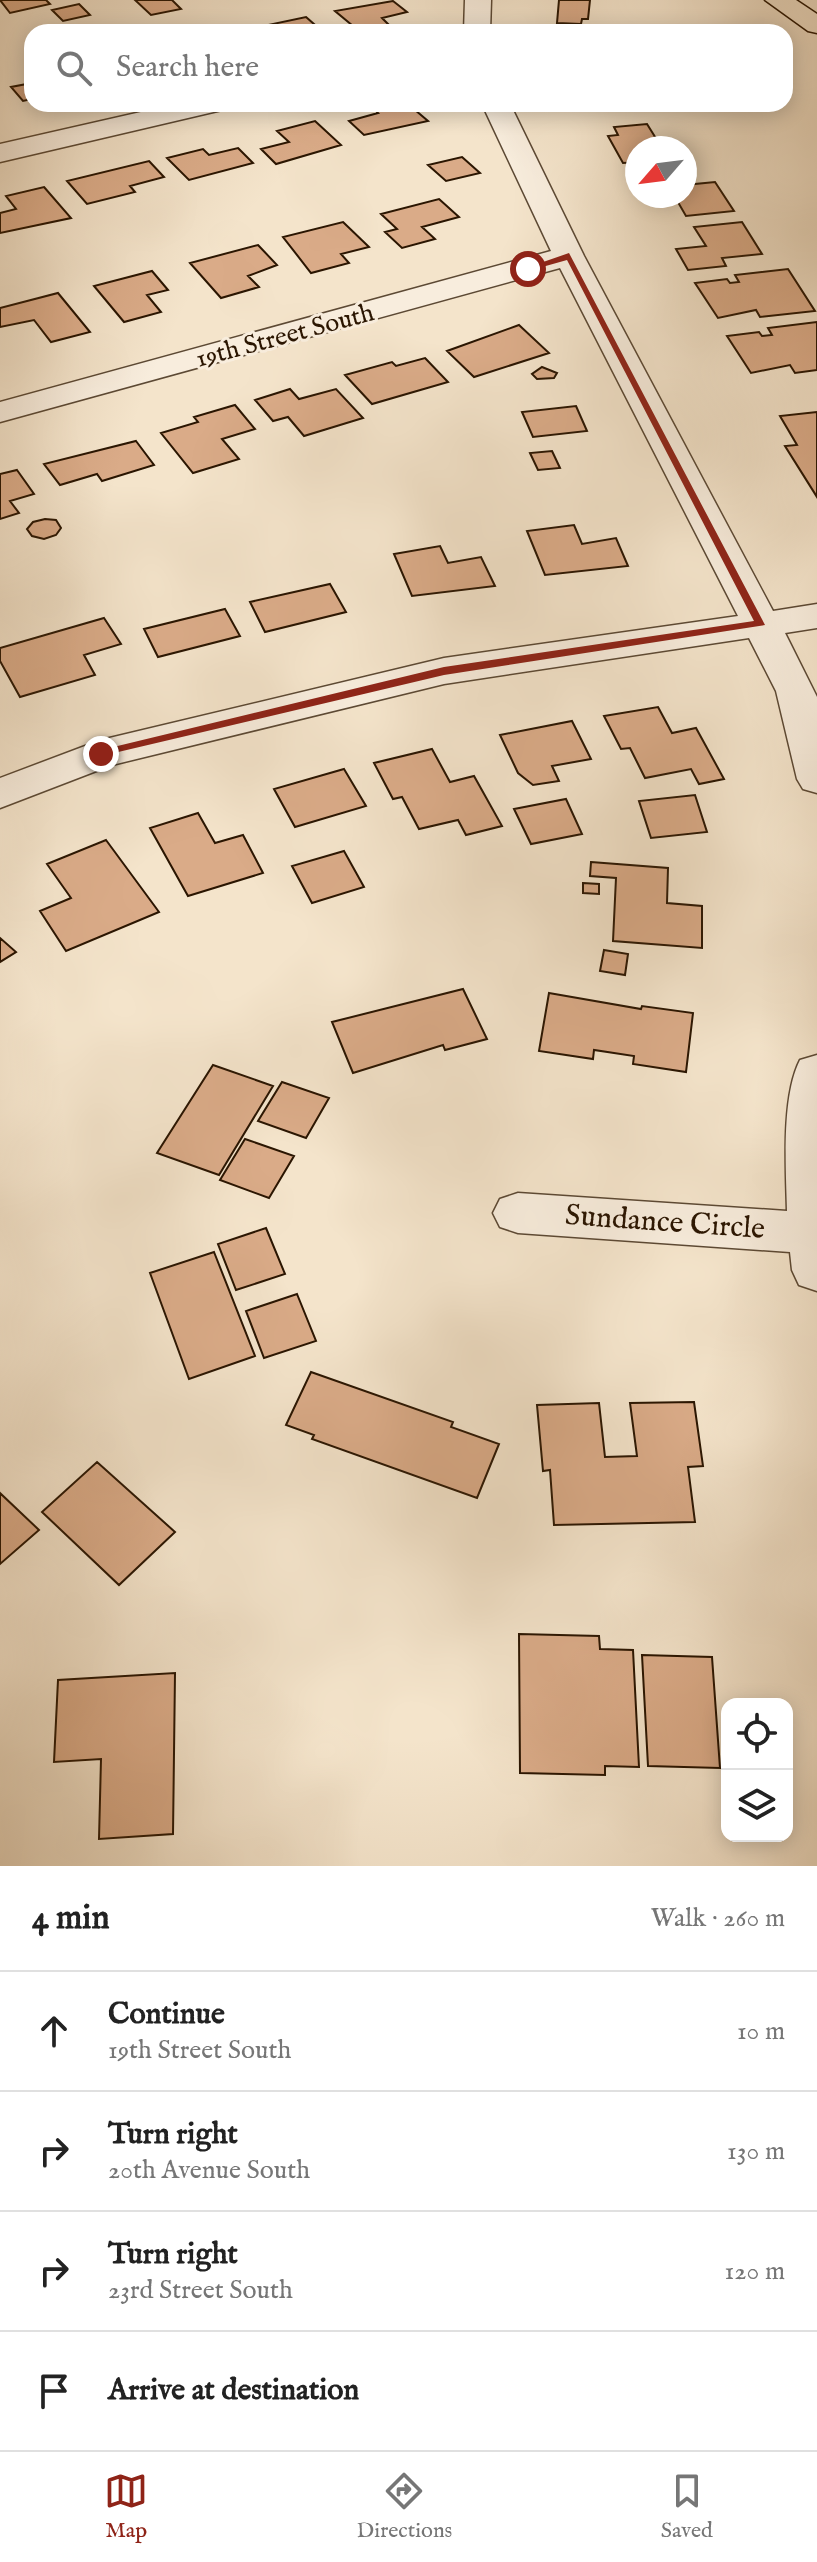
<!DOCTYPE html>
<meta charset="utf-8">
<style>
body{margin:0;font-family:"IM FELL English",serif;background:#f6f6f6;color:#222}
.controls{position:absolute;right:24px;bottom:24px;display:grid;overflow:hidden;border-radius:16px;box-shadow:0 4px 20px #0003}
.controls button{width:72px;height:72px;display:grid;place-items:center;padding:0;border:0;border-bottom:2px solid #e0e0e0;background:#fff;color:#222;font:40px sans-serif}
.compass{position:absolute;left:625px;top:136px;width:72px;height:72px;border-radius:50%;background:#fff;box-shadow:0 4px 20px #0003;rotate:242deg}
.stop{position:absolute;width:24px;height:24px;margin:-18px;border:6px solid #8f2418;border-radius:50%;background:#fff}
.stop.end{background:#8f2418;border-color:#fff;box-shadow:0 2px 8px #0008}
.list{margin:0;padding:0;list-style:none}
h2{display:flex;justify-content:space-between;align-items:center;height:104px;margin:0;padding:0 32px;font-size:34px}
h2 small{font-size:26px;font-weight:400;color:#767676}
.list li{display:grid;grid-template-columns:52px 1fr auto;gap:24px;align-items:center;box-sizing:border-box;height:120px;padding:0 32px;border-top:2px solid #e0e0e0}
.list b{display:block;font-size:30px;white-space:nowrap}
.list p{margin:0;font-size:26px;white-space:nowrap;color:#767676}
.list em{font-size:26px;font-style:normal;color:#767676}
.icon{flex:none;width:44px;height:44px;fill:none;stroke:currentColor;stroke-width:2;stroke-linecap:round;stroke-linejoin:round}
.map{position:relative;flex:none;width:817px;height:1866px;overflow:hidden}
.search{position:absolute;background:#fff;box-shadow:0 4px 20px #0003;left:24px;right:24px;top:24px;height:88px;display:flex;align-items:center;gap:20px;box-sizing:border-box;padding:0 28px;border-radius:24px;color:#767676;font-size:30px}
.sheet{height:584px;background:#fff}
nav{display:flex;justify-content:space-around;align-items:center;box-sizing:border-box;height:112px;border-top:2px solid #e0e0e0;background:#fff;font-size:22px;color:#767676}
nav a{display:grid;justify-items:center;gap:4px}
nav .on{color:#8f2418}
.map>svg:first-child{display:block}
</style>
<div class="map">
<svg width="817" height="1866" viewBox="0 0 817 1866">
<rect width="100%" height="100%" fill="#f4e4cb"/>
<filter id="stains"><feTurbulence type="fractalNoise" baseFrequency=".0025" numOctaves="4"/><feColorMatrix values="0 0 0 0 .2 0 0 0 0 .09 0 0 0 0 .02 0 0 0 .5 -.17"/></filter>
<radialGradient id="worn" r=".72"><stop offset=".6" stop-color="#630" stop-opacity="0"/><stop offset="1" stop-color="#630" stop-opacity=".3"/></radialGradient>
<path fill="#daab88" stroke="#2a1501" stroke-width="2" d="M0,0H46L50,4L10,13Z
M135,0H172L181,9L151,15Z
M559,0H590L588,19H582L581,24L557,23Z
M393,1L407,12L382,18L389,25L359,31L335,11Z
M79,4L90,15L63,21L52,10Z
M306,17L323,32L249,29Z
M32,83V99L23,101L11,87Z
M387,104H408L428,121L364,135L349,121L378,113L372,108Z
M315,121L341,145L276,164L261,149L289,142L277,131Z
M647,124L662,148H637V162L623,163L608,136L618,135L614,127Z
M238,148L253,163L189,180L167,158L203,149L209,155Z
M462,157L480,173L446,181L428,165Z
M149,161L164,177L130,186L135,192L87,204L67,181Z
M715,182L734,211L686,216L675,197L647,200L645,196H685V185Z
M44,187L71,218L0,233V213L16,209L6,196Z
M439,199L459,217L422,227L435,239L402,248L385,232L397,229L381,214Z
M343,222L369,247L341,254L349,263L311,273L283,237Z
M742,222L762,254L722,258L726,266L688,270L676,249L706,246L694,227Z
M258,245L277,265L248,276L259,287L221,298L190,263Z
M788,269L815,311L760,317L756,310L718,318L695,283L727,279L730,283L739,282L735,275Z
M152,271L168,290L147,295L161,312L124,322L94,286Z
M58,293L90,332L51,342L34,320L0,327V308Z
M817,322V370L795,373L790,365L751,373L727,336L759,332L762,336L772,335L768,328Z
M519,325L549,353L474,377L447,351Z
M425,358L448,382L372,404L345,375L392,362L396,366Z
M542,367L557,373L554,378L537,379L532,374Z
M290,389L299,399L336,389L363,418L304,436L288,417L273,421L255,400Z
M235,405L255,429L222,439L239,459L193,473L161,433L198,422L194,417Z
M576,406L587,431L533,437L522,412Z
M817,412V497L785,446L797,445L780,416Z
M136,441L154,465L102,481L97,474L60,485L44,464Z
M552,451L560,468L538,470L530,453Z
M17,470L34,494L10,501L19,513L0,519V474Z
M45,519L56,520L61,528L56,535L44,539L32,536L27,529L33,522Z
M574,525L582,544L616,538L628,566L545,575L527,531Z
M440,546L448,563L481,557L495,586L412,596L394,554Z
M330,584L346,612L265,632L250,602Z
M225,609L240,636L158,657L144,629Z
M104,618L121,644L84,655L95,675L20,697L0,661V648Z
M658,707L672,733L696,728L724,779L699,784L691,769L645,778L630,748L621,749L604,716Z
M572,721L591,759L552,766L559,781L533,785L518,773L500,735Z
M432,749L450,782L474,776L502,826L466,835L458,820L419,829L402,797L393,799L374,763Z
M344,769L366,806L295,827L274,789Z
M695,795L707,832L651,838L639,801Z
M566,799L582,834L531,844L514,809Z
M198,813L215,843L243,835L263,873L188,896L150,828Z
M106,840L159,912L66,951L40,911L71,898L47,864Z
M344,851L364,887L312,903L292,866Z
M591,862L668,868L667,903L702,906V948L613,941L616,878L590,876Z
M583,883L599,884V894L583,893Z
M0,938L16,952L0,962Z
M604,950L628,954L625,975L600,971Z
M463,989L487,1039L445,1050L443,1045L353,1073L332,1022Z
M549,993L641,1009L642,1006L693,1013L686,1072L633,1064L634,1056L594,1050L593,1059L539,1051Z
M213,1065L273,1086L219,1175L157,1153Z
M282,1082L329,1098L306,1138L258,1121Z
M245,1139L294,1156L269,1198L220,1180Z
M266,1228L285,1274L236,1290L218,1244Z
M214,1252L255,1356L189,1379L150,1273Z
M297,1294L316,1341L264,1358L246,1311Z
M311,1372L453,1422L451,1427L499,1444L477,1498L312,1439L314,1435L286,1425Z
M694,1402L703,1466L688,1467L695,1522L554,1525L550,1470L543,1471L537,1405L599,1403L605,1457L637,1456L630,1403Z
M97,1462L175,1532L119,1585L42,1512Z
M0,1493L39,1530L0,1564Z
M519,1634L599,1636L600,1649L633,1650L639,1767L605,1766V1775L520,1773Z
M642,1655L712,1657L720,1768L648,1766Z
M175,1673L173,1834L99,1839L101,1759L54,1762L58,1680Z"/>
<g fill="none" stroke-linecap="round" stroke-linejoin="round">
<defs>
<path id="minor" d="M465,0H491L490,32H464Z
M176,104H226L222,110L0,162V144Z
M482,104H510L584,256L773,611L817,604V628L785,633L817,697V793L803,789L797,779L776,691L749,638L444,684L112,765L0,808V778L101,740L444,658L738,616L560,268L0,422V402L551,251Z
M817,1055V1291L799,1285L792,1270L790,1252L518,1233L500,1227L493,1213L500,1199L518,1193L787,1211C786,1169 781,1097 800,1060Z"/>
<path id="highway" d="M765,0H796L817,14V33L808,31Z"/>
</defs>
<use href="#minor" stroke="#5c4934" stroke-width="3"/>
<use href="#highway" stroke="#2a1501" stroke-width="3"/>
<use href="#minor" fill="#f8eddd" fill-rule="evenodd"/>
<use href="#highway" fill="#f4e4cb" fill-rule="evenodd"/>
</g>
<path fill="#8f2418" d="M569,253L765,625L444,675L97,757L95,754L101,750L444,667L754,621L567,260L528,271L523,269Z"/>
<g text-anchor="middle" dominant-baseline="central" stroke-width="6" stroke-linejoin="round" paint-order="stroke">
<g font-size="26" fill="#2a1501" stroke="#f8eddd">
<text transform="translate(285 336) rotate(-15)">19th Street South</text>
</g>
<g font-size="30" fill="#2a1501" stroke="#f8eddd">
<text transform="translate(665 1223) rotate(4)">Sundance Circle</text>
</g>
</g>
<rect width="100%" height="100%" filter="url(#stains)"/>
<rect width="100%" height="100%" fill="url(#worn)"/>
</svg>
<div class="controls">
<button><svg class="icon" aria-label="locate" viewBox="0 0 24 24"><circle cx="12" cy="12" r="6"/><path d="M12 2v4M12 18v4M2 12h4M18 12h4"/></svg></button>
<button><svg class="icon" aria-label="layers" viewBox="0 0 24 24"><path d="M12 4l9 5-9 5-9-5zM3 14l9 5 9-5"/></svg></button>
</div>
<svg class="compass" viewBox="-18 -18 36 36"><path d="M0-13l5 13h-10z" fill="#e53935"/><path d="M0 13l5-13h-10z" fill="#767676"/></svg>
<div class="stop" style="left:528px;top:269px"></div>
<div class="stop end" style="left:101px;top:754px"></div>
<div class="search"><svg class="icon" aria-label="search" viewBox="0 0 24 24"><circle cx="10" cy="10" r="6"/><path d="M15 15l6 6"/></svg>Search here</div>
</div>
<section class="sheet">
<h2>4 min<small>Walk · 260 m</small></h2>
<ul class="list">
<li><svg class="icon" aria-label="ahead" viewBox="0 0 24 24"><path d="M12 20V5M6 11l6-6 6 6"/></svg><div><b>Continue</b><p>19th Street South</p></div><em>10 m</em></li>
<li><svg class="icon" aria-label="right" viewBox="0 0 24 24"><path d="M7 20v-9h11M14 6l5 5-5 5"/></svg><div><b>Turn right</b><p>20th Avenue South</p></div><em>130 m</em></li>
<li><svg class="icon" aria-label="right" viewBox="0 0 24 24"><path d="M7 20v-9h11M14 6l5 5-5 5"/></svg><div><b>Turn right</b><p>23rd Street South</p></div><em>120 m</em></li>
<li><svg class="icon" aria-label="arrive" viewBox="0 0 24 24"><path d="M6 21V4h12l-3 4 3 4H6"/></svg><div><b>Arrive at destination</b></div></li>
</ul>
</section>
<nav>
<a class="on"><svg class="icon" aria-label="map" viewBox="0 0 24 24"><path d="M3 6l6-2 6 2 6-2v14l-6 2-6-2-6 2zM9 4v14M15 6v14"/></svg>Map</a>
<a><svg class="icon" aria-label="directions" viewBox="0 0 24 24"><path d="M12 3l9 9-9 9-9-9zM9 14v-3h6M13 9l2 2-2 2"/></svg>Directions</a>
<a><svg class="icon" aria-label="saved" viewBox="0 0 24 24"><path d="M7 4h10v16l-5-4-5 4z"/></svg>Saved</a>
</nav>
